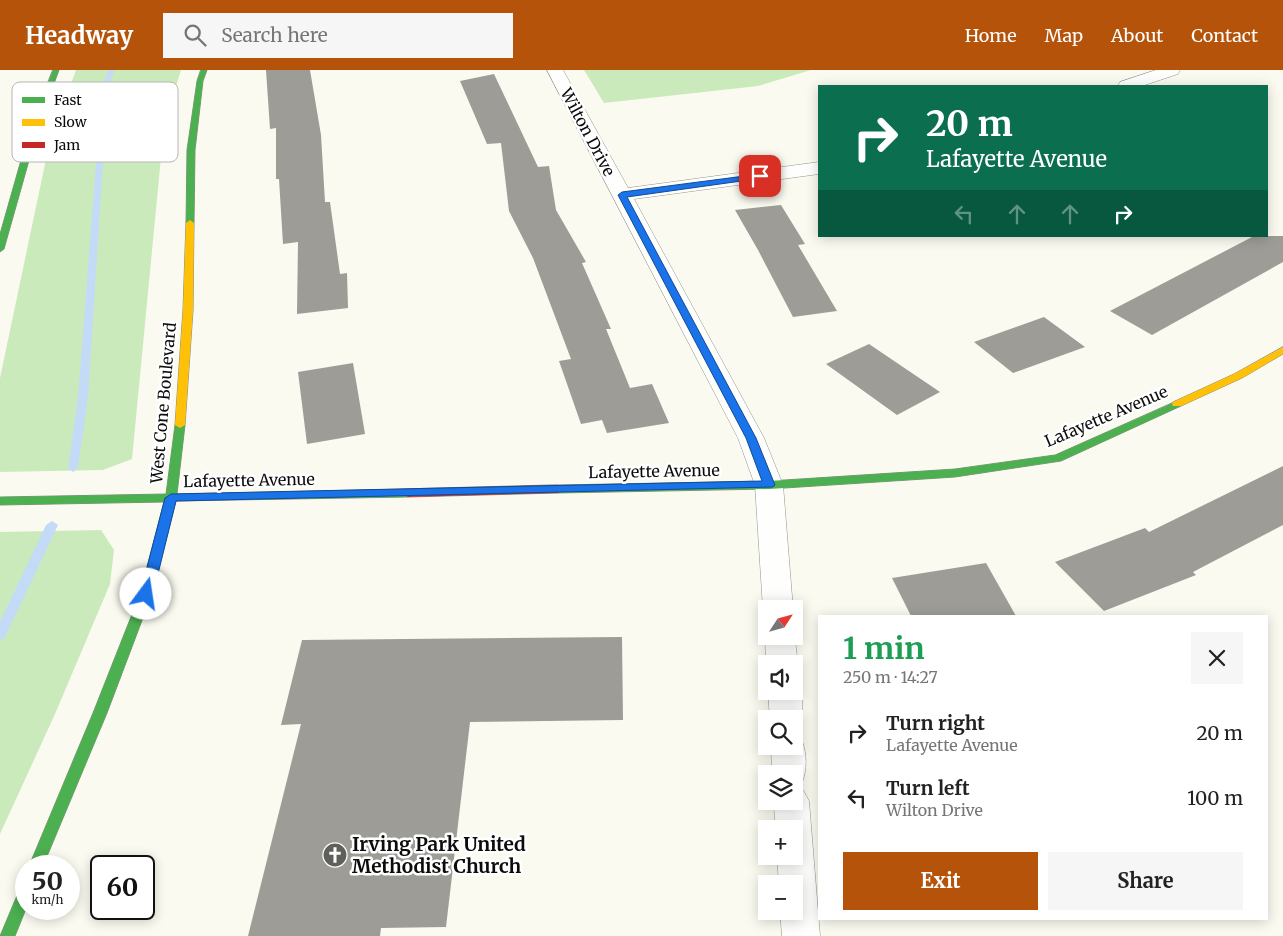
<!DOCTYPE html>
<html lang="en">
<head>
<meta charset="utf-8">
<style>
	body { margin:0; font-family:Merriweather,serif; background:#f6f6f6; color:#222; height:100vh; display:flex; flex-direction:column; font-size:19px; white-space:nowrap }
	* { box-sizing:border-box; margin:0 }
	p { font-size:16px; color:#767676 }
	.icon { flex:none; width:28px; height:28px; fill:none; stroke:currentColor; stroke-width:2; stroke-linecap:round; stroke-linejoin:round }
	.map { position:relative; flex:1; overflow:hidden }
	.side { position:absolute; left:818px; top:545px; width:450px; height:305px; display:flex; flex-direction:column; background:#fff; border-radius:0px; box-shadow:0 2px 12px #0003 }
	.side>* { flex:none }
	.banner { position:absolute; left:818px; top:15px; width:450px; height:152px; border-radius:0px; box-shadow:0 2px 12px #0003; background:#0b6e4f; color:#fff; overflow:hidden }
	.needle { width:32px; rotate:54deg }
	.tools { position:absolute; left:758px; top:530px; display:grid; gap:10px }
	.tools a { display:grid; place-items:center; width:45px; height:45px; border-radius:0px; background:#fff; box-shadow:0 2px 12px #0003; font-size:25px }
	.speed { position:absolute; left:15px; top:785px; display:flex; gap:10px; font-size:25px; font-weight:700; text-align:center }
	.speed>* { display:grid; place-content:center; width:65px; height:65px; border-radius:50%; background:#fff; box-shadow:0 2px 12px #0003; line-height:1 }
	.speed small { font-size:12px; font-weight:400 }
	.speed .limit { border:2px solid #111; border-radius:8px; background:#fff; color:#111 }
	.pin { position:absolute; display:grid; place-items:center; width:42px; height:42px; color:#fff; margin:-21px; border-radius:10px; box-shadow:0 2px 8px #0006 }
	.me { position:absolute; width:55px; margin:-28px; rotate:14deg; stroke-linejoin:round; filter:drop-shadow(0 0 4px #0008) }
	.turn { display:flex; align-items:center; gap:18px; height:105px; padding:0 25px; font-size:22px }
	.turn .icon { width:65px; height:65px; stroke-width:2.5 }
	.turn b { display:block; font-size:35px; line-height:42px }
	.lanes { display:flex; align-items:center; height:48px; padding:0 25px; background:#0003; justify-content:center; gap:25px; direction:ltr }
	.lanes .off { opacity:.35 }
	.round { display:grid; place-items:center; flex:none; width:52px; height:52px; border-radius:0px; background:#f6f6f6 }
	.summary { display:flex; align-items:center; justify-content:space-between; height:85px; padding:0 25px }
	h1 { font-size:30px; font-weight:700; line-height:38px; color:#1e9e55 }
	.action { display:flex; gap:10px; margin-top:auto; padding:10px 25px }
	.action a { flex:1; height:58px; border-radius:0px; background:#b45309; color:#fff; font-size:20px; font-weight:700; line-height:58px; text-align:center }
	.action a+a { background:#f6f6f6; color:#222 }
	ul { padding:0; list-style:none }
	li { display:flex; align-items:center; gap:15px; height:65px; padding:0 25px }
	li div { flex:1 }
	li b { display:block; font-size:19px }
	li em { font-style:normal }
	header { display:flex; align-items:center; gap:30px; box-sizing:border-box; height:70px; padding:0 25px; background:#b45309; color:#fff }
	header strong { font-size:24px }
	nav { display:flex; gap:28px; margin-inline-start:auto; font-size:18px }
	.search { width:350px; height:45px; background:#f6f6f6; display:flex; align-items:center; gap:12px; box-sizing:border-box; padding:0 18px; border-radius:0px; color:#767676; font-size:19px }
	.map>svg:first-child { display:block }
</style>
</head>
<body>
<header>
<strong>Headway</strong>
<div class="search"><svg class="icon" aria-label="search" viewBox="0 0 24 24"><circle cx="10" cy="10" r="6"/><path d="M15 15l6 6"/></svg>Search here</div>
<nav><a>Home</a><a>Map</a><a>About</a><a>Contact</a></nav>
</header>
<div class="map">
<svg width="1283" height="866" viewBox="0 0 1283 866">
	<rect width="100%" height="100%" fill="#fafaf0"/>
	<!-- forest -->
	<path fill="#cbeabc" d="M 76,0 L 181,0 L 164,56 L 132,389 L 103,400 L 0,402 L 0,308 L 49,75 Z
		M 584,0 L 811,0 L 758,16 L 604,33 Z
		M 101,460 L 114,480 L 110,514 L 55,644 L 0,764 L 0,462 Z"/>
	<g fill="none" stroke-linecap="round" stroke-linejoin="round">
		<!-- stream -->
		<path fill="#c3dbf7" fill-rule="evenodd" d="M 109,0 L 115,0 L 108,15 L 88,327 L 78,398 L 73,402 L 68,398 L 78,327 L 102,15 Z
			M 52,451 L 58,455 L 6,565 L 4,568 L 0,570 L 0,552 L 46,455 Z"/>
	</g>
	<!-- building -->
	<path fill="#9d9c96" d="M 266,0 L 310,0 L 321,65 L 325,132 L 330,132 L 340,204 L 347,203 L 348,238 L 297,244 L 298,172 L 283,174 L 279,109 L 276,109 L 276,58 L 270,59 Z
		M 494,4 L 538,97 L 549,96 L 556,140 L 586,192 L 582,193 L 611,259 L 606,259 L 630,318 L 652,314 L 669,353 L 607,363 L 602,350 L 581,354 L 559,291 L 571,289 L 533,188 L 509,141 L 501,73 L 487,74 L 460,11 Z
		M 781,135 L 805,174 L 798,175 L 837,241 L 793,247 L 758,180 L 735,140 Z
		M 1254,166 L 1283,166 L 1283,192 L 1152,265 L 1110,241 Z
		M 1044,247 L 1085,277 L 1013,303 L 974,272 Z
		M 869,274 L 940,322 L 897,345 L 826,294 Z
		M 353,293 L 365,364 L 307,374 L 298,302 Z
		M 1283,396 L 1283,455 L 1193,502 L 1196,505 L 1104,541 L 1055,492 L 1145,458 L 1149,462 Z
		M 986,493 L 1016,546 L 911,546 L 892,508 Z
		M 622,567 L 623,650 L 470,652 L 446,857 L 381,858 L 380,866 L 248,866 L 301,654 L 281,655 L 302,570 Z"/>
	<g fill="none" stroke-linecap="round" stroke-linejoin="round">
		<defs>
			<path id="street" d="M 547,0 L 563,0 L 628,118 L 819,92 L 819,104 L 634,129 L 764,368 L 783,415 L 793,539 L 766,539 L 766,545 L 763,539 L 755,415 L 738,368 Z
				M 1156,0 L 1180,0 L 1178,4 L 1142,16 L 1118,16 L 1120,12 Z
				M 766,563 L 766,566 L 794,566 L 794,563 L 798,594 L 794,602 L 794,594 L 766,594 L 765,566 Z
				M 794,611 C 805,622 804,646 798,659 L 794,660 L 794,649 L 770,649 L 768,621 L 794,621 Z
				M 794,664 L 800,666 C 807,681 808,699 801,715 L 795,717 L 803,720 L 809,731 L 820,866 L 782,866 L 780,841 L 794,841 L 794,814 L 779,814 L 777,786 L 794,786 L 794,759 L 775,759 L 774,731 L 794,731 L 794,704 L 772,704 L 771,676 L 794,676 Z"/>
			<path id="fast" d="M 53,0 L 59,0 L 39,55 L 4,179 L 0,182 L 0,164 L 31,55 Z
				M 201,0 L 207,0 L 203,11 L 195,80 L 194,153 L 190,156 L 186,153 L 187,80 L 197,11 Z
				M 1177,331 L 1182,334 L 1181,336 L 1061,391 L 955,407 L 769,419 L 558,423 L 552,419 L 558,415 L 769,411 L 955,399 L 1055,385 Z
				M 180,352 L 185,355 L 177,424 L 408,419 L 414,423 L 408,427 L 176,431 L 152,524 L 107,643 L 43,796 L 29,796 L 93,643 L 140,524 L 164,432 L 0,435 L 0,427 L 166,424 L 175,355 Z
				M 26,814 L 26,839 L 15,866 L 0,866 L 21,816 Z"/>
			<path id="slow" d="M 190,150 L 194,153 L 193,240 L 185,355 L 180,358 L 175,355 L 183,240 L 186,153 Z
				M 1283,277 L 1283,284 L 1242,308 L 1181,336 L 1173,336 L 1172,334 L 1173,332 L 1234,304 Z"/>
			<path id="jam" d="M 558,415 L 564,419 L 558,423 L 408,427 L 402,423 L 408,419 Z"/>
		</defs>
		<!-- street casing -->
		<use href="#street" stroke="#93938f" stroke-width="1"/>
		<!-- fast casing -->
		<use href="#fast" stroke="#8a8a85" stroke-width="1"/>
		<!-- slow casing -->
		<use href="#slow" stroke="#8a8a85" stroke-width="1"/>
		<!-- jam casing -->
		<use href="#jam" stroke="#8a8a85" stroke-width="1"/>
		<!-- street -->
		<use href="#street" fill="#fefefd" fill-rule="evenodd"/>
		<!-- fast -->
		<use href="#fast" fill="#4caf50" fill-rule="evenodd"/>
		<!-- slow -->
		<use href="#slow" fill="#ffc107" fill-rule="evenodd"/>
		<!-- jam -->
		<use href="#jam" fill="#c62828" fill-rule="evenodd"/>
	</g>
	<!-- route -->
	<path fill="#1a73e8" stroke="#114b97" d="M 760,104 L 763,105 L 763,108 L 627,127 L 756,368 L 775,415 L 773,417 L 176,431 L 153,524 L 151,527 L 142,527 L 140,524 L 165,428 L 171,424 L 762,411 L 746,368 L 618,125 L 622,122 Z"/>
	<!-- icons -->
	<defs>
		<symbol id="church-disc" viewBox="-11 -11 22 22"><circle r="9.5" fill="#5f5f5c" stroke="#fff"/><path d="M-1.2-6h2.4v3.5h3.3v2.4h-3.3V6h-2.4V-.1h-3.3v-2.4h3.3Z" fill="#fff"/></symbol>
	</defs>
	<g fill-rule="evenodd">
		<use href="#church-disc" x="321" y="771" width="28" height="28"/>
	</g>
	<g text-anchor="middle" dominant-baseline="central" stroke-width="5" stroke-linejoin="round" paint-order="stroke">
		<!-- street labels -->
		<g font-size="16" fill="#0c0c0c" stroke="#fff">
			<text transform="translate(588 62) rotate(62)">Wilton Drive</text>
			<text transform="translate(163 333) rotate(-85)">West Cone Boulevard</text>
			<text transform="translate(1106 346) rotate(-23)">Lafayette Avenue</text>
			<text transform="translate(654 401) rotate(-1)">Lafayette Avenue</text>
			<text transform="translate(249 410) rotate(-1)">Lafayette Avenue</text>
		</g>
		<!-- near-poi labels -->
		<g font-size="19" font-weight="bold" fill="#0c0c0c" stroke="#fff" text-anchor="start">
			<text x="352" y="774">Irving Park United<tspan x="352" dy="22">Methodist Church</tspan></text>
		</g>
	</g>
	<!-- legend -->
	<rect x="12" y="12" width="166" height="80" rx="8" fill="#fff" stroke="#b6b6b6" stroke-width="1"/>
	<rect x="22" y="27" width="23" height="6" fill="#4caf50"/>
	<rect x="22" y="49" width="23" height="7" fill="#ffc107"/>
	<rect x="22" y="72" width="23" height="6" fill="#c62828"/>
	<g font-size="14" fill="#0c0c0c">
		<text x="54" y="35">Fast</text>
		<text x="54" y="57">Slow</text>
		<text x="54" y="80">Jam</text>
	</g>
</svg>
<div class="tools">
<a><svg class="needle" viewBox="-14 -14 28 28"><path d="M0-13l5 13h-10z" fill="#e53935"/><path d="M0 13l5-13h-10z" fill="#767676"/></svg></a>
<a><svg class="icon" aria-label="sound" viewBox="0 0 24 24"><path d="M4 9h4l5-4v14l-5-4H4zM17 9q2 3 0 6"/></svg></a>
<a><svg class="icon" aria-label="search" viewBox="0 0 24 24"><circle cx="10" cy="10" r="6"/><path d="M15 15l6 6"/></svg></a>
<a><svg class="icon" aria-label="layers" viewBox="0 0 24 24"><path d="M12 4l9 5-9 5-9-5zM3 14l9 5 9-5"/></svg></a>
<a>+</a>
<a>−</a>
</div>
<div class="speed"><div>50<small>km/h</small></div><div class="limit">60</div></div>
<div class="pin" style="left:760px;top:106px;background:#d93025"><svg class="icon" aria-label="arrive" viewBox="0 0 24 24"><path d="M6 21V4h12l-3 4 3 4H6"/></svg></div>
<svg class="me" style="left:146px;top:524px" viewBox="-20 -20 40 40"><circle r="19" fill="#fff"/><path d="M0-13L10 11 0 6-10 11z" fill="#1a73e8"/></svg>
<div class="banner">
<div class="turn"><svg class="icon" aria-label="right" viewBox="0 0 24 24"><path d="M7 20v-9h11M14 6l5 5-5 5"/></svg><div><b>20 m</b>Lafayette Avenue</div></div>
<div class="lanes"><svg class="icon off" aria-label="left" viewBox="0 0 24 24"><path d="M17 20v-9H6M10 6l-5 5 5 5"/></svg><svg class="icon off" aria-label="ahead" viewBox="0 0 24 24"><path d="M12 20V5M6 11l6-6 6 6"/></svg><svg class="icon off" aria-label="ahead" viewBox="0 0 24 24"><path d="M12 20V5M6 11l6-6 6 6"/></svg><svg class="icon" aria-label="right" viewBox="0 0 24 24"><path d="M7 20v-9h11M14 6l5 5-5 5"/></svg></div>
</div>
<section class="side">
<div class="summary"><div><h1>1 min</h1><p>250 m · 14:27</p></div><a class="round"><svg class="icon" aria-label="close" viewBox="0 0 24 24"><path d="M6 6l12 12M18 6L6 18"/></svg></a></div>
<ul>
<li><svg class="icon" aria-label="right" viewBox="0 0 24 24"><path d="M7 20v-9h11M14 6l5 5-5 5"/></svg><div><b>Turn right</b><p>Lafayette Avenue</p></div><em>20 m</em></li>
<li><svg class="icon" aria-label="left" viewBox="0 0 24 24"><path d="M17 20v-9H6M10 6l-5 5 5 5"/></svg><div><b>Turn left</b><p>Wilton Drive</p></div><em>100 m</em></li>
</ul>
<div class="action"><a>Exit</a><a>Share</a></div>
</section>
</div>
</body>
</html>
